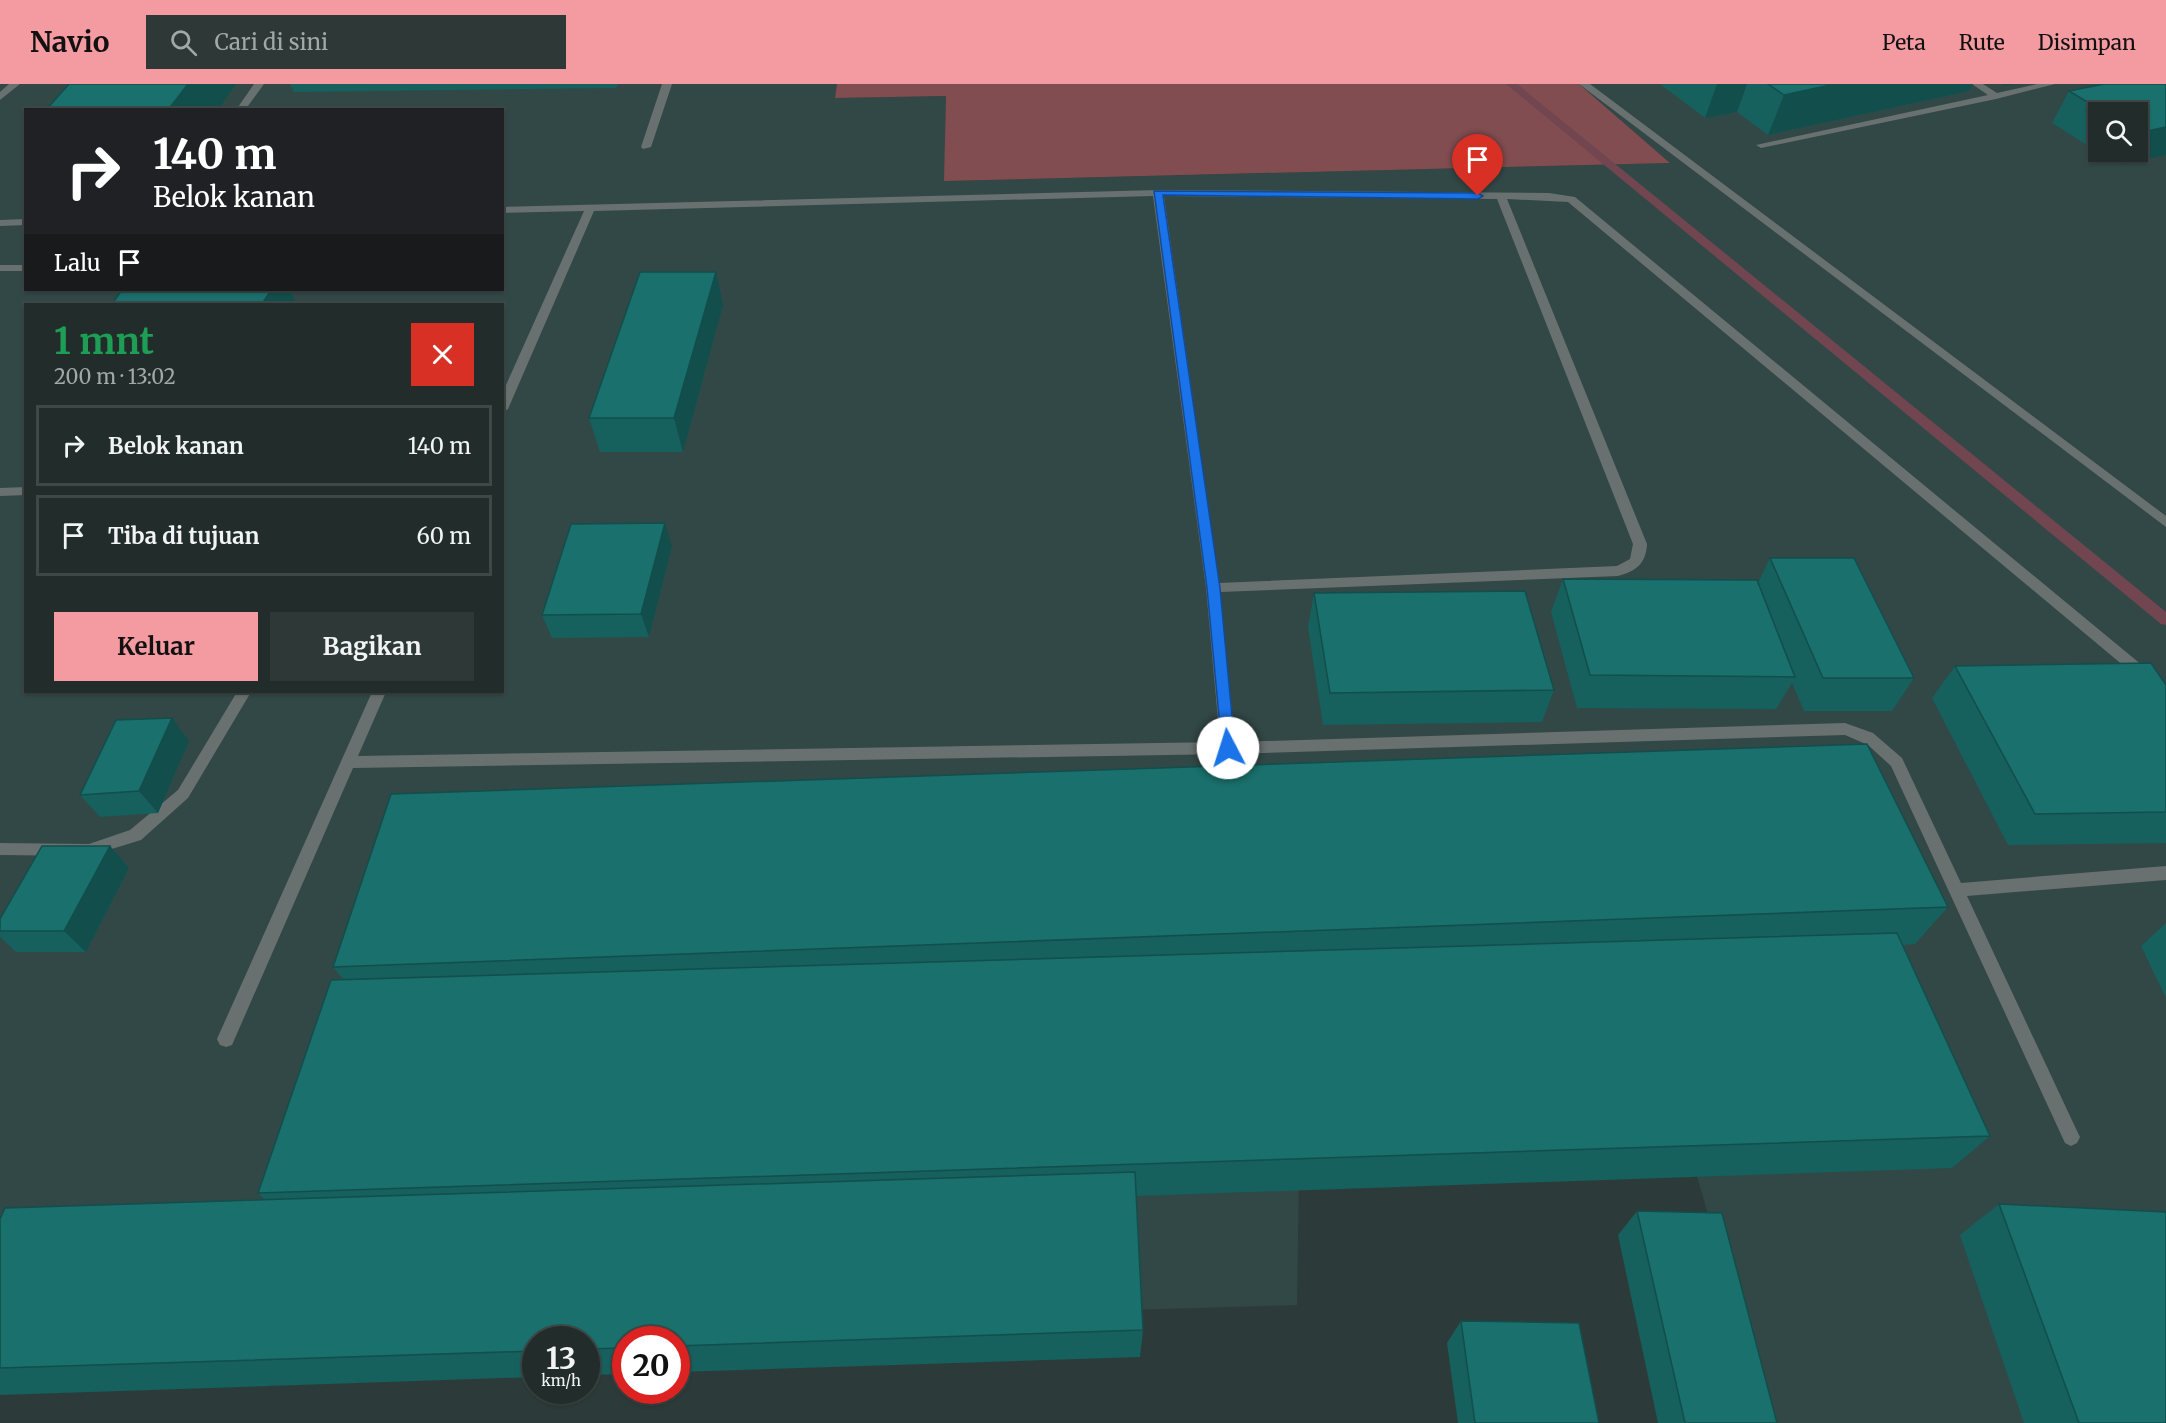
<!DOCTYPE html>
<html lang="id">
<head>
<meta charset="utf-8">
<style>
	body { margin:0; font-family:Merriweather,serif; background:#2d3837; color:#f1f3f6; height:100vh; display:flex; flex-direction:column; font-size:22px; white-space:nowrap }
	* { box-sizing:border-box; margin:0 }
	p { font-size:20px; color:#a2a7a9 }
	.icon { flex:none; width:33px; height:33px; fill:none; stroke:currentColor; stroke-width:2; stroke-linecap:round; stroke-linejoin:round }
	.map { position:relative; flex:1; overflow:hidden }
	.drawer { position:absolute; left:24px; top:219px; width:480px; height:390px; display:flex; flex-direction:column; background:#212c2b; border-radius:0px; box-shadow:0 2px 4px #0004,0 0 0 2px #3e4847 }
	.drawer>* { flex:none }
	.top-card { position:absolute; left:24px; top:24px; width:480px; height:183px; border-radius:0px; box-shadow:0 2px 4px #0004,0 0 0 2px #3e4847; background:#202124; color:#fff; overflow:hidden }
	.buttons { position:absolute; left:2088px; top:18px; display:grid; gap:12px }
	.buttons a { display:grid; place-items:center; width:60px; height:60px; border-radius:0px; background:#212c2b; box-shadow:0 2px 4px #0004,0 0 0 2px #3e4847; font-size:30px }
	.speed { position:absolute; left:522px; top:1242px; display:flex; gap:12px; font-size:30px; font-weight:700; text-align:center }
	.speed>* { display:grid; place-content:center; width:78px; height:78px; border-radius:50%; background:#212c2b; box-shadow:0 2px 4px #0004,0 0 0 2px #3e4847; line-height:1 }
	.speed small { font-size:15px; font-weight:400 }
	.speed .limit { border:9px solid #d22; background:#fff; color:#111 }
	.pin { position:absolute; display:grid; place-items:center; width:51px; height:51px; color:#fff; margin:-62px -26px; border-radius:50% 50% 50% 0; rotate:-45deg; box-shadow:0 0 6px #0007 }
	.pin .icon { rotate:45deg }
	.me { position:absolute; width:66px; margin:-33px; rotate:355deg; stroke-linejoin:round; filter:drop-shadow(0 0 4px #0008) }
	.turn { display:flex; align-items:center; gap:21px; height:126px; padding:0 30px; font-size:27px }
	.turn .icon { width:78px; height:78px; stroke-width:2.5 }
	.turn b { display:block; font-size:42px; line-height:51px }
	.then { display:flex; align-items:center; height:57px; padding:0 30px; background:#0003; gap:12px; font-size:22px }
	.round { display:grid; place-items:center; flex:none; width:63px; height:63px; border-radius:0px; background:#2d3837 }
	.headline { display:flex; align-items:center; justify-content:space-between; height:102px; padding:0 30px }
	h1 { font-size:36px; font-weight:700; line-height:45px; color:#1e9e55 }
	.button { display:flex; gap:12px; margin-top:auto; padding:12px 30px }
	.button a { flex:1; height:69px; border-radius:0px; background:#f49aa1; color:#111; font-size:24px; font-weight:700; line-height:69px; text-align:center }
	.button a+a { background:#2d3837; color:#f1f3f6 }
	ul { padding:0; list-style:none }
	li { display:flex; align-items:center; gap:18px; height:81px; margin:0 12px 9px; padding:0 18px; border:3px solid #3e4847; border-radius:0px }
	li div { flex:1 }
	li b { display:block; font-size:22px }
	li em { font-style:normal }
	header { display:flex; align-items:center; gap:36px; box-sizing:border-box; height:84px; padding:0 30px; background:#f49aa1; color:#111 }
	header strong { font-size:28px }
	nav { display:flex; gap:33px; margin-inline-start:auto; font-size:21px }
	.search { width:420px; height:54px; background:#2d3837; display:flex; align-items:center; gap:15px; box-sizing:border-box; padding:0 21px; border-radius:0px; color:#a2a7a9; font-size:22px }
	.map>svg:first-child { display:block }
</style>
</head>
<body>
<header>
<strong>Navio</strong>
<div class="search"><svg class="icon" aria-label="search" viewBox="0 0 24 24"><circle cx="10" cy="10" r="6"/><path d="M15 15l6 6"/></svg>Cari di sini</div>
<nav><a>Peta</a><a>Rute</a><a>Disimpan</a></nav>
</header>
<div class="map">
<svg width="2166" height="1339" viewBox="0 0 2166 1339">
	<rect width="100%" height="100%" fill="#2c3b39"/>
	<!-- built -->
	<path fill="#324846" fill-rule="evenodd" d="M 0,0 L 837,0 L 835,14 L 946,12 L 945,97 L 1670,79 L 1579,0 L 2166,0 L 2166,1339 L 1769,1339 L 1694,1082 L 1300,1024 L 1297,1221 L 141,1255 L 0,1245 ZM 26,26 L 502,26 L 502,206 L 26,206 ZM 2098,28 L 2138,28 L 2138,68 L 2098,68 ZM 26,220 L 502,220 L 502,608 L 26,608 Z"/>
	<!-- green -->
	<path fill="#814d51" d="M 837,0 L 1579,0 L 1670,79 L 944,97 L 946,12 L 835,14 Z"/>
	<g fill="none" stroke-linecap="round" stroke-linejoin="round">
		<!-- stream -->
		<path fill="#714650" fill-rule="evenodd" d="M 1506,0 L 1517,0 L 2166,528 L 2166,541 L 2161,540 Z"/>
		<!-- minor -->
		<path fill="#697070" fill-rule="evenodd" d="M 9,0 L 20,0 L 0,16 L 0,8 Z
			M 254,0 L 264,0 L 245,26 L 236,26 Z
			M 662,0 L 672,0 L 651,63 L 643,65 L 641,63 Z
			M 1579,0 L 1590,0 L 2166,432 L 2166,443 Z
			M 1972,0 L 1983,0 L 1997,9 L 2037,0 L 2055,0 L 1996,15 L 1761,64 L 1756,61 L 1988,11 Z
			M 1158,106 L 1549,109 L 1575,113 L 2166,601 L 2166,614 L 2161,613 L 1568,118 L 1507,115 L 1647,460 C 1646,480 1636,487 1618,492 L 1220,508 L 1235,658 L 1845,639 L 1873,649 L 1902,674 L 1961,799 L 2166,782 L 2166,796 L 1967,812 L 2077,1047 L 2080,1053 L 2077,1059 L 2071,1062 L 2065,1059 L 1891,682 L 1868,661 L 1845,651 L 1228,670 L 353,684 L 232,961 L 226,963 L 220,961 L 217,955 L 372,608 L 386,608 L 358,672 L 1220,658 L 1206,504 L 1153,112 L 594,127 L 508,325 L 502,329 L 502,310 L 584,127 L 502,129 L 502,123 ZM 1164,112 L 1497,115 L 1633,460 L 1630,475 L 1617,482 L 1219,499 Z
			M 26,135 L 26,141 L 0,142 L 0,136 Z
			M 0,181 L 26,181 L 26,187 L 0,187 Z
			M 26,403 L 26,411 L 0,412 L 0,404 Z
			M 237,608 L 251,608 L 188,714 L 141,756 L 89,772 L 0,771 L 0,759 L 89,760 L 130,746 L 178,706 Z"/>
	</g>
	<!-- wall -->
	<path fill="#16605d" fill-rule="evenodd" d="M 290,0 L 618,0 L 616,4 L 294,8 Z
		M 1660,0 L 1973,0 L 1969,7 L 1768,51 L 1737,28 L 1705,34 Z
		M 2166,0 L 2166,71 L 2119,81 L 2052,39 L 2069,7 ZM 2098,28 L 2138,28 L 2138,68 L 2098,68 Z
		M 723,221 L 683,368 L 600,368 L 589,334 Z
		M 672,462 L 649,553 L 552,554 L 542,531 Z
		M 1770,474 L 1914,594 L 1892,627 L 1804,627 L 1792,599 L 1776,625 L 1577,624 L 1551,528 L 1563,495 L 1758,499 Z
		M 1314,509 L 1554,606 L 1542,638 L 1323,641 L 1308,543 Z
		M 1955,582 L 2166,601 L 2166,759 L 2008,761 L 1932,614 Z
		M 189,657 L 158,729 L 100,733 L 80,711 Z
		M 110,762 L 129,784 L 86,868 L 16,868 L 0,853 L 0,835 Z
		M 1948,823 L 1915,860 L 1903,861 L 1990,1052 L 1952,1084 L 1136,1112 L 1143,1246 L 1140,1273 L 676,1288 L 676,1256 L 626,1256 L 626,1290 L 586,1291 L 586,1256 L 536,1256 L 536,1293 L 0,1311 L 0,1135 L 265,1116 L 258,1109 L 343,895 L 333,883 Z
		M 2166,839 L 2166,914 L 2141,862 Z
		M 1999,1120 L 2166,1339 L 2024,1339 L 1960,1151 Z
		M 1637,1127 L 1777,1339 L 1658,1339 L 1618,1151 Z
		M 1461,1237 L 1599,1339 L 1458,1339 L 1447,1259 Z"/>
	<!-- shaded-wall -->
	<path fill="#124e4c" d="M 188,0 L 236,0 L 218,26 L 168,26 Z
		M 1717,0 L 1747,0 L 1737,28 L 1705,34 Z
		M 1835,0 L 1973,0 L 1969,7 L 1768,51 L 1784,11 Z
		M 2004,0 L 2014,0 L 2003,2 Z
		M 2166,43 L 2166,71 L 2119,81 L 2128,68 L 2138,68 L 2138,49 Z
		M 716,188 L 723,221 L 683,368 L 674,334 Z
		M 271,206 L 290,206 L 297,220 L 262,220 Z
		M 665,439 L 672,462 L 649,553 L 641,530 Z
		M 172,634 L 189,657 L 158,729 L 139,707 Z
		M 110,762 L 129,784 L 86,868 L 64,847 Z"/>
	<!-- building -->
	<path fill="#19706c" stroke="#124e4c" stroke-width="1.5" d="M 69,0 L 188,0 L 168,26 L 46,26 Z
		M 1768,0 L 1835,0 L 1784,11 Z
		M 2104,0 L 2166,0 L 2166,43 L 2138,49 L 2138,28 L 2104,28 L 2069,7 Z
		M 640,188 L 716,188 L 674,334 L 589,334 Z
		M 122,206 L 271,206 L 262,220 L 112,220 Z
		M 665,439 L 641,530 L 542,531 L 571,440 Z
		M 1770,474 L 1854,474 L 1914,594 L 1823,594 Z
		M 1563,495 L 1757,496 L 1795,593 L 1590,591 Z
		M 1525,507 L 1554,606 L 1330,609 L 1314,509 Z
		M 2151,579 L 2166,601 L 2166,728 L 2035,730 L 1955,582 Z
		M 172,634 L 139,707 L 80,711 L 116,636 Z
		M 1867,660 L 1948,823 L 333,883 L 391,710 Z
		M 42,762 L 110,762 L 64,847 L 0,847 L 0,835 Z
		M 1897,849 L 1990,1052 L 258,1109 L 331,896 Z
		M 1135,1088 L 1143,1246 L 676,1262 L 676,1256 L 626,1256 L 626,1264 L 586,1265 L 586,1256 L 536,1256 L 536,1267 L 0,1284 L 0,1135 L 5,1124 Z
		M 1999,1120 L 2166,1128 L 2166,1339 L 2079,1339 Z
		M 1637,1127 L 1722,1129 L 1777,1339 L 1685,1339 Z
		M 1461,1237 L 1579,1239 L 1599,1339 L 1475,1339 Z"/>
	<!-- route -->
	<path fill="#1a73e8" stroke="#114b97" stroke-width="1.5" d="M 1154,107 L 1478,109 L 1483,112 L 1478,115 L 1163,111 L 1220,504 L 1235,664 L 1228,670 L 1222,664 L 1207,504 Z"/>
</svg>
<div class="buttons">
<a><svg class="icon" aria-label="search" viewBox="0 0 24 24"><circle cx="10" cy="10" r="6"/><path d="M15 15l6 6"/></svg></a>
</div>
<div class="speed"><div>13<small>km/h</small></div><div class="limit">20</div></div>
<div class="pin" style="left:1478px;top:112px;background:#d93025"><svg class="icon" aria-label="arrive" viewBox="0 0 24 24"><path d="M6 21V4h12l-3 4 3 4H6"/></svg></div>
<svg class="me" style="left:1228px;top:664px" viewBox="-20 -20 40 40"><circle r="19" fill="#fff"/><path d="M0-13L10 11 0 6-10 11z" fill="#1a73e8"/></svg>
<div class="top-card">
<div class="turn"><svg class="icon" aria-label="right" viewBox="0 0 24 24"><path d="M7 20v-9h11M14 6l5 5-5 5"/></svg><div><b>140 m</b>Belok kanan</div></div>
<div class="then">Lalu<svg class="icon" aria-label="arrive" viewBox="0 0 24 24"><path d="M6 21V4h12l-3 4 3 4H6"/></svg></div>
</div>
<section class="drawer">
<div class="headline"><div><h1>1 mnt</h1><p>200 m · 13:02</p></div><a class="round" style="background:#d93025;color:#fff"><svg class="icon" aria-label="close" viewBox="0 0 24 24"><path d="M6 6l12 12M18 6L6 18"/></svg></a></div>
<ul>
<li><svg class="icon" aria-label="right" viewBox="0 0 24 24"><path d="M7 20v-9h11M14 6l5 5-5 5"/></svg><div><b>Belok kanan</b></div><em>140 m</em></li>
<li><svg class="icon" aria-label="arrive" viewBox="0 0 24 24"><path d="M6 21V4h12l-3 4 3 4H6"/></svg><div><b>Tiba di tujuan</b></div><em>60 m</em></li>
</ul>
<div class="button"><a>Keluar</a><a>Bagikan</a></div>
</section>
</div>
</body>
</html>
